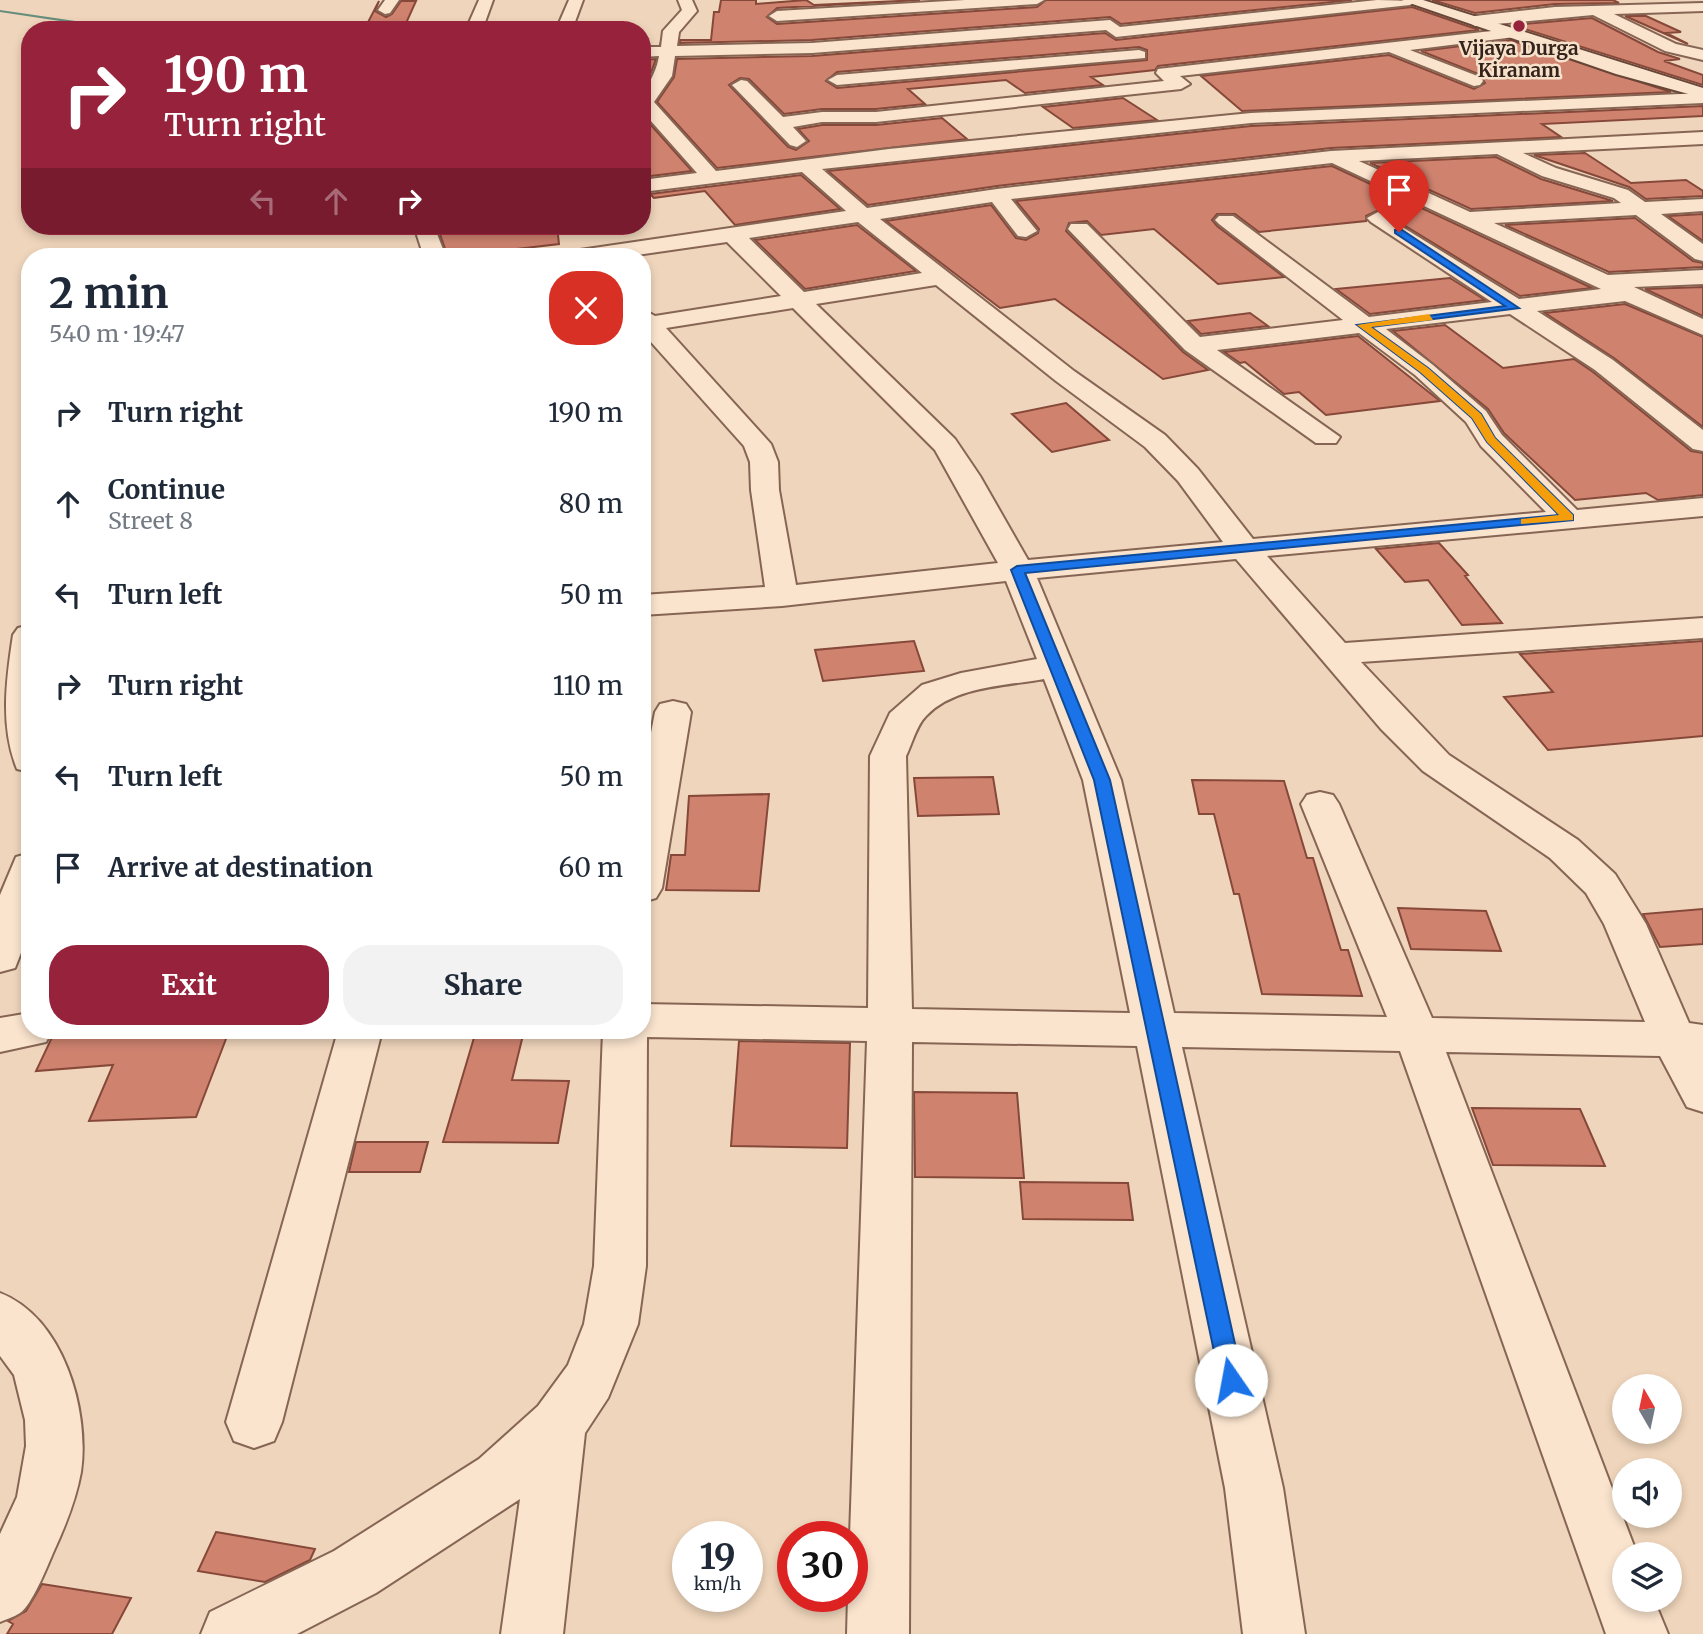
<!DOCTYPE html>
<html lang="en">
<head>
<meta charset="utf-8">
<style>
	body { margin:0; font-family:Merriweather,serif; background:#f2f2f3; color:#1f2937; height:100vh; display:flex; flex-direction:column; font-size:26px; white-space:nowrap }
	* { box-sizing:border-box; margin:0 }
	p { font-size:23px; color:#747a83 }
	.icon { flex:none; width:38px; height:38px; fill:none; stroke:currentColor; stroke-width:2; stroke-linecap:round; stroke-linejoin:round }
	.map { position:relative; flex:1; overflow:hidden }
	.side { position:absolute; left:21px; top:248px; width:630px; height:791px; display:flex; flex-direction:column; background:#fff; border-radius:28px; box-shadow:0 4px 10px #0003 }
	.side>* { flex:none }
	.top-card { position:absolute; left:21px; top:21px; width:630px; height:214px; border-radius:28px; box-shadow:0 4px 10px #0003; background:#97223b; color:#fff; overflow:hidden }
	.needle { width:46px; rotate:351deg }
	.buttons { position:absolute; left:1612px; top:1374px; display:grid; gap:14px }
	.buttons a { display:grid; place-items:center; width:70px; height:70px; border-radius:50%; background:#fff; box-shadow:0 4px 10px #0003; font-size:35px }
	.speed { position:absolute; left:672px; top:1521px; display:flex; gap:14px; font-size:35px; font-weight:700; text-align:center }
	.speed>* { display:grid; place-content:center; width:91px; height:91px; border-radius:50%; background:#fff; box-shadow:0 4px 10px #0003; line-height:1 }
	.speed small { font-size:18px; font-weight:400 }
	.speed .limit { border:10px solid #d22; background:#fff; color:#111 }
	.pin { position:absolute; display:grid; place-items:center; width:60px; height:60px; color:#fff; margin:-72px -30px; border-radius:50% 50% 50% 0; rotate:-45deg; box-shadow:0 0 7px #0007 }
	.pin .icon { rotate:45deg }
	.me { position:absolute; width:77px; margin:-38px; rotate:348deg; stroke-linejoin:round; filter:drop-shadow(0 0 5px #0008) }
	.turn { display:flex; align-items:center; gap:24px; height:147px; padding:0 28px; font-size:32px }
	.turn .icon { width:91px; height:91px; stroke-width:2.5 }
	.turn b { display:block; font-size:49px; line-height:60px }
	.lanes { display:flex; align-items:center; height:66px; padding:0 28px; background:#0003; justify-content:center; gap:35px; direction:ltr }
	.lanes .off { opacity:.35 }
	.round { display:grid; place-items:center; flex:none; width:74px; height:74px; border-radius:28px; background:#f2f2f3 }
	.overview { display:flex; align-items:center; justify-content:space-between; height:119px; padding:0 28px }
	h1 { font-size:42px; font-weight:700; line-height:52px }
	.primary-button { display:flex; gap:14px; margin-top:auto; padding:14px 28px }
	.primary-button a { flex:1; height:80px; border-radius:28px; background:#97223b; color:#fff; font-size:28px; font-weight:700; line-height:80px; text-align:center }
	.primary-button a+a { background:#f2f2f3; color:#1f2937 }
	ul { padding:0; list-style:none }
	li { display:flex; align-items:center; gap:21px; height:91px; padding:0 28px }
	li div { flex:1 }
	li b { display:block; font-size:26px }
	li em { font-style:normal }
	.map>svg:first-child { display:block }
</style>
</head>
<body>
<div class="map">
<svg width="1703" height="1634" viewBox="0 0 1703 1634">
	<rect width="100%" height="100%" fill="#efd5bb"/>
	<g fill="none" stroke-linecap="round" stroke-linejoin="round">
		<!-- stream -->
		<path fill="#678d7c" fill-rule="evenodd" d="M 678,0 L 682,0 L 688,13 L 668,28 L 662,49 L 645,52 L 645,50 L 658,47 L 665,26 L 684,13 Z
			M 0,10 L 130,29 L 132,30 L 120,30 L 0,12 Z"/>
	</g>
	<!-- building -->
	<path fill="#cf836f" stroke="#864839" stroke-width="2" fill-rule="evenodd" d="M 721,0 L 756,0 L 756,4 L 806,0 L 814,5 L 920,0 L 777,8 L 767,17 L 777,24 L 1037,7 L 1046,0 L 1352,0 L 1121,24 L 1110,17 L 812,40 L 680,43 L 680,40 L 711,40 L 714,12 L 719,12 Z
		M 1432,0 L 1613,0 L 1619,3 L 1555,4 L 1475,13 Z
		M 379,1 L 375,11 L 386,17 L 392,14 L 401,1 L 416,1 L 403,30 L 364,30 Z
		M 1412,7 L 1479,30 L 1158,66 L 1155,70 L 1091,77 L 1103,85 L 1025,93 L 1006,80 L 908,89 L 925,104 L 876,109 L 822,109 L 784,114 L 749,79 L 740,78 L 729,85 L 788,147 L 796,150 L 809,141 L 798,129 L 822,125 L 876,125 L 942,118 L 967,139 L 717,168 L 657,102 L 674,77 L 677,59 L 812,56 L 1105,33 L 1116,40 ZM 1139,47 L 1147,50 L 1147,60 L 837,88 L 826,81 L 837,72 Z
		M 1625,16 L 1646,16 L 1681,32 L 1666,33 L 1688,44 Z
		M 1592,18 L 1658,52 L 1680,59 L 1664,61 L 1703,75 L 1703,85 L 1512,25 Z
		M 1510,40 L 1671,92 L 1242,111 L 1201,76 L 1389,55 L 1474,89 L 1485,83 L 1481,75 L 1421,51 Z
		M 656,59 L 652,70 L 642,93 L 642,60 Z
		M 1123,98 L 1157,120 L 1073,128 L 1043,107 Z
		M 1703,106 L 1703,116 L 1542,124 L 1561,137 L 1331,148 L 997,186 L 868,205 L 828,171 L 1251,126 Z
		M 642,115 L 692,171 L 642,177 Z
		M 1585,153 L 1631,183 L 1686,180 L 1703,191 L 1703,196 L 1646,199 L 1629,187 L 1534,155 Z
		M 1496,157 L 1541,179 L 1613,201 L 1471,209 L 1370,163 Z
		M 1332,166 L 1592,288 L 1520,296 L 1379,210 L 1366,216 L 1366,221 L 1259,232 L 1235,214 L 1217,214 L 1212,220 L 1217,226 L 1284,277 L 1218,284 L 1154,229 L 1101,235 L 1087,221 L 1069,223 L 1066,231 L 1183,352 L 1208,370 L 1163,379 L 1055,299 L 1000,308 L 886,221 L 991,205 L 1016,238 L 1026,240 L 1038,233 L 1039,229 L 1016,201 Z
		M 801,175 L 840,209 L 735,225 L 705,191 L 654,198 L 650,194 Z
		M 1703,214 L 1703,241 L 1668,216 Z
		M 1635,218 L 1693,261 L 1703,263 L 1703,267 L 1609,272 L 1505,225 Z
		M 857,225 L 916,271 L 805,289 L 755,240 Z
		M 437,226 L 557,226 L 559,244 L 448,257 Z
		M 1450,278 L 1485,300 L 1370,314 L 1336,289 Z
		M 1703,287 L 1703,316 L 1645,289 Z
		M 1625,304 L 1703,337 L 1703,427 L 1614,358 L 1545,313 Z
		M 1250,313 L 1268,326 L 1201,334 L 1188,321 Z
		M 1445,325 L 1503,368 L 1574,359 L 1593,372 L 1691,451 L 1703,453 L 1703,495 L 1658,500 L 1646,493 L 1575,500 L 1504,433 L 1488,409 L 1393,331 Z
		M 1358,336 L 1440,401 L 1326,415 L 1299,392 L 1284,394 L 1245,362 L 1240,363 L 1224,352 Z
		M 1066,403 L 1109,440 L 1052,452 L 1012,414 Z
		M 1439,543 L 1468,575 L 1465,576 L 1502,623 L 1462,625 L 1428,580 L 1405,582 L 1376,549 Z
		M 914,641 L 924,671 L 823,681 L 815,650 Z
		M 1703,641 L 1703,736 L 1548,750 L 1504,697 L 1553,692 L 1520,654 Z
		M 993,777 L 999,814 L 918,816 L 914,778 Z
		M 1192,780 L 1284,781 L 1307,858 L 1313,858 L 1341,950 L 1348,950 L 1362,996 L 1262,994 L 1239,894 L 1234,894 L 1214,814 L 1199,814 Z
		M 769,794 L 759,891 L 666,890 L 671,855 L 685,855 L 689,796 Z
		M 1398,908 L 1486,911 L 1501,951 L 1411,949 Z
		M 1703,909 L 1703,944 L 1660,947 L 1643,914 Z
		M 55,1031 L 229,1031 L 196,1117 L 89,1121 L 113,1065 L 36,1071 Z
		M 476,1031 L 524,1031 L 512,1080 L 569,1081 L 558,1143 L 443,1142 Z
		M 739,1041 L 850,1043 L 847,1148 L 731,1146 Z
		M 914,1092 L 1017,1093 L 1024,1178 L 915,1177 Z
		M 1472,1108 L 1580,1109 L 1605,1166 L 1493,1165 Z
		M 356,1142 L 428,1142 L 420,1172 L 349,1172 Z
		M 1020,1182 L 1128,1183 L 1133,1220 L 1023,1219 Z
		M 216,1532 L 315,1549 L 310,1560 L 265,1582 L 198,1571 Z
		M 42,1584 L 131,1598 L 112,1634 L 7,1634 L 13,1624 L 8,1621 L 26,1611 Z"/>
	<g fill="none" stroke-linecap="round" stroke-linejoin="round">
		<defs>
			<path id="minor" d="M 385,0 L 399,0 L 390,13 L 385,14 L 378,10 Z
				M 479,0 L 493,0 L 484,25 L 476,30 L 468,25 Z
				M 569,0 L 583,0 L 572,30 L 556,30 Z
				M 678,0 L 692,0 L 697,11 L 679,32 L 677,46 L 812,43 L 1110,20 L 1120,27 L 1377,0 L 1417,1 L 1410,5 L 1116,37 L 1106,30 L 812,53 L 675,56 L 672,76 L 654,102 L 716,171 L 889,149 L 1251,113 L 1703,93 L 1703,103 L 1251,123 L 822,169 L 867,208 L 997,189 L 1331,151 L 1703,132 L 1703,144 L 1523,153 L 1556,168 L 1628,190 L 1645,202 L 1703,199 L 1703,211 L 1661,214 L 1703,244 L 1703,261 L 1695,259 L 1636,215 L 1494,223 L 1608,275 L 1703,270 L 1703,284 L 1634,287 L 1703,319 L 1703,335 L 1625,301 L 1537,311 L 1613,360 L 1703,430 L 1703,451 L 1693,449 L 1595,370 L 1510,314 L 1386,329 L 1433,365 L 1486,411 L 1502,435 L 1577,510 L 1703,498 L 1703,516 L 1267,556 L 1345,643 L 1703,618 L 1703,638 L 1361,662 L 1449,755 L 1578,840 L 1615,874 L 1646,924 L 1689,1023 L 1703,1025 L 1703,1112 L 1687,1107 L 1660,1056 L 1446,1052 L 1637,1554 L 1624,1554 L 1624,1600 L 1654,1600 L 1668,1634 L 1606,1634 L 1400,1051 L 1182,1047 L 1283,1488 L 1305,1634 L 1243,1634 L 1225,1488 L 1137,1046 L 912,1042 L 909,1634 L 847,1634 L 848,1596 L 852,1596 L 850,1536 L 867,1041 L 647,1037 L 646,1266 L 638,1324 L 608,1398 L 585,1433 L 563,1634 L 501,1634 L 520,1499 L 376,1593 L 297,1634 L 201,1634 L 210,1612 L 334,1551 L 479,1459 L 538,1406 L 568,1365 L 584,1324 L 594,1266 L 603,1031 L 642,1031 L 642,1004 L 868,1008 L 870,756 L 890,713 L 922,685 L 961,673 L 1037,659 L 1006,581 L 782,606 L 642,615 L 642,595 L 765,587 L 751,490 L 750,462 L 744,446 L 642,332 L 642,309 L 655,316 L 781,296 L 727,242 L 623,257 L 569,257 L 580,250 L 846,211 L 802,172 L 642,192 L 642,180 L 697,173 L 642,111 C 642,87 655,80 659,56 L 642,57 L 642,47 L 661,47 L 663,31 L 682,10 ZM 1497,154 L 1542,176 L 1614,198 L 1621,203 L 1470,212 L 1359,161 ZM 1332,163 L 1601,289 L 1519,299 L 1378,212 L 1367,218 L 1371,222 L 1492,302 L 1369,317 L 1233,216 L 1219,216 L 1215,220 L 1219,224 L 1343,320 L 1200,337 L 1087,224 L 1071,224 L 1068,229 L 1185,350 L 1316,443 L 1336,443 L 1340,437 L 1217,350 L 1359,333 L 1415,375 L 1466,422 L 1481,446 L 1546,512 L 1253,539 L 1198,469 L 1165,435 L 1074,371 L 880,219 L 992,202 L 1018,236 L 1026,237 L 1037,231 L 1011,199 ZM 858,222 L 922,273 L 804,292 L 749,238 ZM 936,285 L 1056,381 L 1145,447 L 1178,481 L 1223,542 L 1028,560 L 980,476 L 955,439 L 816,304 ZM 793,308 L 935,450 L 998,563 L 796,585 L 779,490 L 778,462 L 771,444 L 666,328 ZM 1236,559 L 1381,729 L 1423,771 L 1550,858 L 1586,893 L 1604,924 L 1645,1022 L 1432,1018 L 1339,804 L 1333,795 L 1320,792 L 1307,795 L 1301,804 L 1387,1017 L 1174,1013 L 1121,780 L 1037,578 ZM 1044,679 L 1083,780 L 1130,1013 L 912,1009 L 906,756 C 912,744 916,726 926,716 C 955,686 1005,686 1044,679 Z
				M 965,0 L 1044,0 L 1037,4 L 777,21 L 769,16 L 777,11 Z
				M 1703,3 L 1703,11 L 1614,14 L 1676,44 L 1703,50 L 1703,60 L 1665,51 L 1593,15 L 1475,26 L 1467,21 L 1475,16 L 1555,7 Z
				M 1509,29 L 1517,34 L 1515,37 L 1410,50 L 1480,77 L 1483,81 L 1480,85 L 1474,86 L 1389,52 L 1180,76 L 1190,84 L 1181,89 L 876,122 L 822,122 L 793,127 L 806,141 L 797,147 L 790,145 L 732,85 L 741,80 L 747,81 L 783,117 L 822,112 L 876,112 L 1164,81 L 1156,73 L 1158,69 Z
				M 1139,50 L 1145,52 L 1145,58 L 837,85 L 828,80 L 837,75 Z
				M 414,226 L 434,226 L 446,257 L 424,257 Z
				M 30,625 L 30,772 L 17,769 C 0,727 6,681 13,635 L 18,628 Z
				M 673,701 L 686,704 L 691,712 L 662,888 L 656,898 L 642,902 L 642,780 L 655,712 L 660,704 Z
				M 30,853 L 30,930 L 15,968 L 0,972 L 0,895 L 16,857 Z
				M 30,1013 L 30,1031 L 52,1031 L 46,1042 L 0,1052 L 0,1018 Z
				M 338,1031 L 382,1031 L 282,1422 L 274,1441 L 254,1448 L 234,1441 L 226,1422 Z
				M 0,1293 C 63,1317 90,1410 81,1472 C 76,1500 65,1527 53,1553 C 47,1567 32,1605 20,1613 C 14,1617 6,1619 0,1622 L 0,1534 L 17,1497 L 26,1446 L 25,1420 L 14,1375 L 0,1356 Z"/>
			<path id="secondary" d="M 1401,0 L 1423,0 L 1703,88 L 1703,98 L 1616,74 Z"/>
		</defs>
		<!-- minor casing -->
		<use href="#minor" stroke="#866554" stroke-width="4"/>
		<!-- secondary casing -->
		<use href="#secondary" stroke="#684638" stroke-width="4"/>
		<!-- minor -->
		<use href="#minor" fill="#fae4ce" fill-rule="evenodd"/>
		<!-- secondary -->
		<use href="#secondary" fill="#fae4ce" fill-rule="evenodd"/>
	</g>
	<!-- route -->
	<path fill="#1a73e8" stroke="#114b97" stroke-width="2" d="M 1395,230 L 1402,230 L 1519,308 L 1371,327 L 1428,368 L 1481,414 L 1495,438 L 1573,515 L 1573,520 L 1025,573 L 1110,780 L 1243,1380 L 1240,1387 L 1231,1390 L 1223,1387 L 1220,1380 L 1094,780 L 1011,570 L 1017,566 L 1559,515 L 1487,442 L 1472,418 L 1420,372 L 1357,325 L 1505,306 L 1395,233 Z"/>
	<!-- slow -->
	<path fill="#f59e0b" d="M 1429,314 L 1433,320 L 1371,327 L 1428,368 L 1481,414 L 1495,438 L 1573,515 L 1573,520 L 1521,524 L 1521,519 L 1559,515 L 1487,442 L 1472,418 L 1420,372 L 1357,325 Z"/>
	<!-- markers -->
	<circle fill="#97223b" stroke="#f6e1ca" stroke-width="2.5" cx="1519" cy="26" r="7"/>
	<g text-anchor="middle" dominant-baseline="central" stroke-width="5" stroke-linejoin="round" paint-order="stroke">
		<!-- far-poi labels -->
		<g font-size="19" font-weight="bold" fill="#35221a" stroke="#f6e1ca">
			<text x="1519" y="48">Vijaya Durga<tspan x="1519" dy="22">Kiranam</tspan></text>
		</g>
	</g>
</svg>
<div class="buttons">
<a><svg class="needle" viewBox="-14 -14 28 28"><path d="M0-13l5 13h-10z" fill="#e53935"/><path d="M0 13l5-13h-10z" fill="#747a83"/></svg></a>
<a><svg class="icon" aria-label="sound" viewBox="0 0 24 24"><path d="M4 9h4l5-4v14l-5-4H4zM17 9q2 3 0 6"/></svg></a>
<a><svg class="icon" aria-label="layers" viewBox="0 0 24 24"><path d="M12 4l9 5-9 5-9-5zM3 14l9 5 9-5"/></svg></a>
</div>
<div class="speed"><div>19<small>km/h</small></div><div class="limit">30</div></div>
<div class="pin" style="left:1399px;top:232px;background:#d93025"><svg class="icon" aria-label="arrive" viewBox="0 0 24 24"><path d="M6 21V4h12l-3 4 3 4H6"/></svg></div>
<svg class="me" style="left:1231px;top:1380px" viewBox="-20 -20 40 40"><circle r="19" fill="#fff"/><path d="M0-13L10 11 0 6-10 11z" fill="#1a73e8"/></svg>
<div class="top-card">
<div class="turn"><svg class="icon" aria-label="right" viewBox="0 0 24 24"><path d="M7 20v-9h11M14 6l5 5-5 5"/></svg><div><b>190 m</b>Turn right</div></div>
<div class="lanes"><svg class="icon off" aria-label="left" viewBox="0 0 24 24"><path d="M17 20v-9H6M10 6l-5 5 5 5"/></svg><svg class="icon off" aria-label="ahead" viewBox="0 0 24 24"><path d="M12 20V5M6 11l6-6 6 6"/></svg><svg class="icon" aria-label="right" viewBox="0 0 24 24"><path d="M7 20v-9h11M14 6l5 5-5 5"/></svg></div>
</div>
<section class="side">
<div class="overview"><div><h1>2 min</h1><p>540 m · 19:47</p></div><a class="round" style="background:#d93025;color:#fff"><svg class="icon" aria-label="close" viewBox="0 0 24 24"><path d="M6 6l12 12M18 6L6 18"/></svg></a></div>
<ul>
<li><svg class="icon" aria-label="right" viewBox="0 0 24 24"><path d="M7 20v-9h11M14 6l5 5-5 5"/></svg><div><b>Turn right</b></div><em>190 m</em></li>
<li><svg class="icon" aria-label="ahead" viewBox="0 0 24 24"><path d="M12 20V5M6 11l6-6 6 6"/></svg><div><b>Continue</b><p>Street 8</p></div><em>80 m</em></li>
<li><svg class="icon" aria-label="left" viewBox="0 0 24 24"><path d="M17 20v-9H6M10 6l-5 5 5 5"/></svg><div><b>Turn left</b></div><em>50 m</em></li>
<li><svg class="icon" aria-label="right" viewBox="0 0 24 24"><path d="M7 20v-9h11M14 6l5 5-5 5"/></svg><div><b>Turn right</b></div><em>110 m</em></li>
<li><svg class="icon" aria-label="left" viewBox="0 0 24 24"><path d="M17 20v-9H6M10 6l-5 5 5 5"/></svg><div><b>Turn left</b></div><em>50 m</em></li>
<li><svg class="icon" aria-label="arrive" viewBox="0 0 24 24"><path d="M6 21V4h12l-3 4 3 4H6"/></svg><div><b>Arrive at destination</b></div><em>60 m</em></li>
</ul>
<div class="primary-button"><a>Exit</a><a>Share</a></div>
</section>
</div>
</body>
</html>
